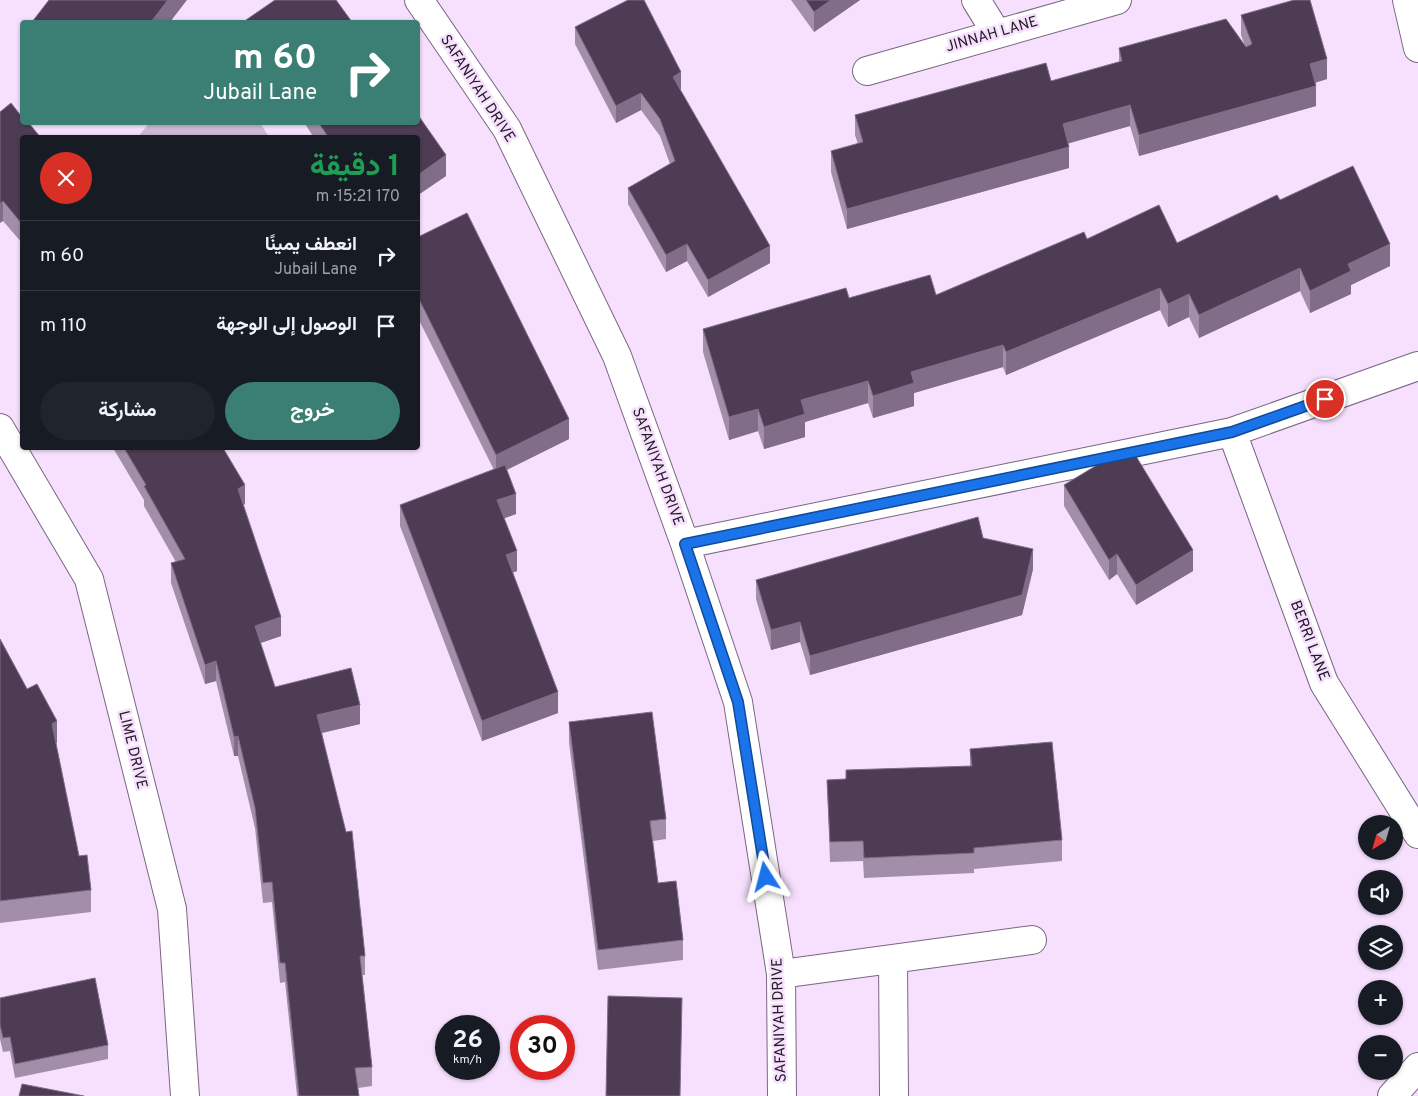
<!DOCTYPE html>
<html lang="ar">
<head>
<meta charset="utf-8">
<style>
	body { margin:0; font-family:Overpass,Vazirmatn,sans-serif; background:#20242c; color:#f1f3f6; direction:rtl; height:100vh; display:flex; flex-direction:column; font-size:19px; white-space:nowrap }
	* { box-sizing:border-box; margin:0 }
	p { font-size:16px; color:#9ea1a6 }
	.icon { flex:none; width:28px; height:28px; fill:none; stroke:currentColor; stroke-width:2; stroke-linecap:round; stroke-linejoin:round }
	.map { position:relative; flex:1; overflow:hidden; direction:ltr }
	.sheet { position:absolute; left:20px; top:135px; width:400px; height:315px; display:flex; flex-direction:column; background:#171b24; border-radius:5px; box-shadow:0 1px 4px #0004; direction:rtl }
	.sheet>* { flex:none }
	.guide { position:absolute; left:20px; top:20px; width:400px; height:105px; border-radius:5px; box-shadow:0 1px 4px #0004; direction:rtl; background:#3b7f74; color:#fff; overflow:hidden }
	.needle { width:32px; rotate:217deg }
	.fabs { position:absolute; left:1358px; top:815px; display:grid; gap:10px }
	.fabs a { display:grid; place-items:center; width:45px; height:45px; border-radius:50%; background:#171b24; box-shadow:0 1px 4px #0004; font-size:25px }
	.speed { position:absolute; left:435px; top:1015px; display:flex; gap:10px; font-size:25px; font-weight:700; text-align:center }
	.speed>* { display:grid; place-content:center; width:65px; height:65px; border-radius:50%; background:#171b24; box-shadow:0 1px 4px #0004; line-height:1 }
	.speed small { font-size:12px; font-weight:400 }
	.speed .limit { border:8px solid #d22; background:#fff; color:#111 }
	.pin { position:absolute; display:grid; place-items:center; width:42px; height:42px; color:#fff; margin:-21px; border:2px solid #fff; border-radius:50%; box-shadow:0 1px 5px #0007 }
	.me { position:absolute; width:55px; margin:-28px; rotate:351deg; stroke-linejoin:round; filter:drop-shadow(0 0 4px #0008) }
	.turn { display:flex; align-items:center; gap:18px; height:105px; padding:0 20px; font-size:22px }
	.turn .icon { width:65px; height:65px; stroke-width:2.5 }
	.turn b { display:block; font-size:35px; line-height:42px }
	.round { display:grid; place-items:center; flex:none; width:52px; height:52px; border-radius:26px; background:#20242c }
	.head { display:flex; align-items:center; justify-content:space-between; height:85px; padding:0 20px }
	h1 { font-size:30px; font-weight:700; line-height:38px; color:#1e9e55 }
	.cta { display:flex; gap:10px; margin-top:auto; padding:10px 20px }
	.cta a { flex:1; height:58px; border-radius:30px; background:#3b7f74; color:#fff; font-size:20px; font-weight:700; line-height:58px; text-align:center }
	.cta a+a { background:#20242c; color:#f1f3f6 }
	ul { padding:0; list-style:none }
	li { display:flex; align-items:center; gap:15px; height:70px; padding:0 20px; border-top:1px solid #363941 }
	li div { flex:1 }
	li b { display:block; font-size:19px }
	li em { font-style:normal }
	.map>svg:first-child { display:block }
</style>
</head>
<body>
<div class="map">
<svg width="1418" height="1096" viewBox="0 0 1418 1096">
	<rect width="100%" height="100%" fill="#f7e0fe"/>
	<!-- green -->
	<path fill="#d0b8d7" d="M 150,122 L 260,123 L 269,137 L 138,137 Z"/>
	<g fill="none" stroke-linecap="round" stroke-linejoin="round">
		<defs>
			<path id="minor" d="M 419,0 L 507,129 L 617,356 L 685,544 L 738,702 L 781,974 L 782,1096
				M 976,0 L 997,34
				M 867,71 L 1117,0
				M 0,428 L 89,579 L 172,909 L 185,1096
				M 1232,432 L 1324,683 L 1418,834
				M 685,544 L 1232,432 L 1418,366
				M 893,959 L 894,1096
				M 781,974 L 1032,940
				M 1392,1096 L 1418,1067"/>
			<path id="secondary" d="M 1407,0 L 1418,48"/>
		</defs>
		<!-- minor casing -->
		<use href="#minor" stroke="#7a6680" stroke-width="30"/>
		<!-- secondary casing -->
		<use href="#secondary" stroke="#7a6680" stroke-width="30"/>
		<!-- minor -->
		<use href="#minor" stroke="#fff" stroke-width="28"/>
		<!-- secondary -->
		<use href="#secondary" stroke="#fff" stroke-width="28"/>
	</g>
	<!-- wall -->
	<path fill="#a28ea9" d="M 791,0 L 860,0 L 814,32 Z
		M 1241,15 L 1327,79 L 1315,83 L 1316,106 L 1139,156 L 1130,126 L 1068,143 L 1069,168 L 847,229 L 831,172 L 831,151 L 858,144 L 855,135 L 855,115 L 1051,81 L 1119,62 L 1119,48 L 1245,46 L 1241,35 Z
		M 575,27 L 681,89 L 680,90 L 770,263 L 708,297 L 687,261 L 666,272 L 628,204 L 628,188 L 670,164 L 660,136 L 641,110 L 616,123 L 575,44 Z
		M 0,112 L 22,138 L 22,243 L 3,221 Z
		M 304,122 L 418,122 L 446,176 L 418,195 L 418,138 L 314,138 Z
		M 1280,200 L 1390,266 L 1351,285 L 1351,294 L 1310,313 L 1300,291 L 1199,338 L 1189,317 L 1168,327 L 1160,310 L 1006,375 L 1003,367 L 914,393 L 914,406 L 873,418 L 868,403 L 805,422 L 805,437 L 764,449 L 758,431 L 729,440 L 703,352 L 703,329 L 849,298 L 936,295 L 1087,239 L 1177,243 Z
		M 418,237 L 569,439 L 507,470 L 516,514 L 504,518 L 517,571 L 512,573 L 558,713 L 482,741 L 400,526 L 400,505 L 494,470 L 418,318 Z
		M 113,448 L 223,448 L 245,504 L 243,505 L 281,636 L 260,643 L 275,687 L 360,724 L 322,733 L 365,956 L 365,975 L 362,975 L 372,1067 L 372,1086 L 358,1088 L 359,1096 L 297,1096 L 285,982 L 280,983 L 272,902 L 263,903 L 255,828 L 238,756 L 234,756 L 216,681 L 205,684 L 171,583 L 171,563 L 176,562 L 144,506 L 144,500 Z
		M 1064,485 L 1193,571 L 1136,605 L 1117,574 L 1109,580 L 1064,506 Z
		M 983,538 L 1033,569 L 1022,615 L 810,675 L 800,642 L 771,650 L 756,599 L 756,580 Z
		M 0,639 L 57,743 L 56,743 L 79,856 L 91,890 L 91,912 L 0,923 Z
		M 569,722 L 666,819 L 666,839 L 653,841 L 658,883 L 683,940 L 683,960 L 598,970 L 569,743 Z
		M 970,749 L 1062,840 L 1062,861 L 974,869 L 974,873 L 864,878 L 863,861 L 830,862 L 827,780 L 846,779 L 970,766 Z
		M 0,998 L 108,1045 L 108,1059 L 15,1078 L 10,1051 L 3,1052 L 0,1039 Z"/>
	<!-- shaded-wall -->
	<path fill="#816d87" d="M 168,0 L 187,0 L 170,22 L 151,22 Z
		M 831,0 L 860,0 L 814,32 L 814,12 Z
		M 1327,59 L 1327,79 L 1310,84 L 1310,64 Z
		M 681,72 L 681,89 L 673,94 L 673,77 Z
		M 1316,86 L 1316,106 L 1139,156 L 1139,135 Z
		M 641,93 L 641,110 L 616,123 L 616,106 Z
		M 1130,105 L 1130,126 L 1063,145 L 1063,124 Z
		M 1069,147 L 1069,168 L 847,229 L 847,209 Z
		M 446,155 L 446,176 L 418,195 L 418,175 Z
		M 3,201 L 3,221 L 0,223 L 0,204 Z
		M 687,244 L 687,261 L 666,272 L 666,255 Z
		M 1390,244 L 1390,266 L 1351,285 L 1351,294 L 1310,313 L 1310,291 L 1348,264 Z
		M 770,246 L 770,263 L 708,297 L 708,280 Z
		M 1300,268 L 1300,291 L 1199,338 L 1199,315 Z
		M 1160,288 L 1160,310 L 1006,375 L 1006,352 Z
		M 1189,294 L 1189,317 L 1168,327 L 1168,304 Z
		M 1003,345 L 1003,367 L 914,393 L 914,406 L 873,418 L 873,396 L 911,372 Z
		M 868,381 L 868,403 L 805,422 L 805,437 L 764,449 L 764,427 L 801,400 Z
		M 758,409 L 758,431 L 729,440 L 729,417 Z
		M 569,419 L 569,439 L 496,475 L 496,455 Z
		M 245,485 L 245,504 L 238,508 L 238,489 Z
		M 516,494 L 516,514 L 497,521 L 497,500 Z
		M 1033,549 L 1033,569 L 1022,615 L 810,675 L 810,656 Z
		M 1193,550 L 1193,571 L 1136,605 L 1136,585 Z
		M 517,551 L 517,571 L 506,575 L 506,555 Z
		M 1117,554 L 1117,574 L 1109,580 L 1109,560 Z
		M 281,617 L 281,636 L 255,645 L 255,626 Z
		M 800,622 L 800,642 L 771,650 L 771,630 Z
		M 216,661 L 216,681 L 205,684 L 205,665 Z
		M 558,692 L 558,713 L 482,741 L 482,721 Z
		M 360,705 L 360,724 L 317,734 L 317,715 Z
		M 57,721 L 57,743 L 52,745 L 52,724 Z
		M 238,736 L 238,756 L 234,756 L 234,737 Z"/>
	<!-- building -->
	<path fill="#4e3c54" stroke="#816d87" d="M 49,0 L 168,0 L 151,22 L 32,22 Z
		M 275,0 L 336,0 L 352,22 L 248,22 L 246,20 Z
		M 628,0 L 644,0 L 681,72 L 673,77 L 770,246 L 708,280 L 687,244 L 666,255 L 628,188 L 675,161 L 660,119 L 641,93 L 616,106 L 575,27 Z
		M 806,0 L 831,0 L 814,12 Z
		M 1294,0 L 1310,0 L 1327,59 L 1310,64 L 1316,86 L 1139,135 L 1130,105 L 1063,124 L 1069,147 L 847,209 L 831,151 L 863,142 L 855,115 L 1046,63 L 1051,81 L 1122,61 L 1119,48 L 1226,19 L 1246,47 L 1252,44 L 1241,15 Z
		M 11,103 L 22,117 L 22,122 L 28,122 L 41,138 L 22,138 L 22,224 L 3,201 L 0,204 L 0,112 Z
		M 418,115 L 446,155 L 418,175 L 418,138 L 329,138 L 318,122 L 418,122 Z
		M 1353,166 L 1390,244 L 1348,264 L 1351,271 L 1310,291 L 1300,268 L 1199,315 L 1189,294 L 1168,304 L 1160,288 L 1006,352 L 1003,345 L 911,372 L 914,383 L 873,396 L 868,381 L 801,400 L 805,414 L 764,427 L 758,409 L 729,417 L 703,329 L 846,288 L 849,298 L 930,275 L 936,295 L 1084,232 L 1087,239 L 1159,205 L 1177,243 L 1277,195 L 1280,200 Z
		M 467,213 L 569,419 L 496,455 L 418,297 L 418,237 Z
		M 124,448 L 223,448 L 245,485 L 238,489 L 281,617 L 255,626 L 275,687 L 351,668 L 360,705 L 317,715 L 346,832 L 352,831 L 365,956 L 360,956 L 372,1067 L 355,1068 L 359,1096 L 299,1096 L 285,963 L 280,963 L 272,882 L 263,883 L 255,808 L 238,736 L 234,737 L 216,661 L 205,665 L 171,563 L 185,559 L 144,486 L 146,485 Z
		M 1131,448 L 1193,550 L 1136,585 L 1117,554 L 1109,560 L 1064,485 L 1122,450 Z
		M 505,465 L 516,494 L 497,500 L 517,551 L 506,555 L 558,692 L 482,721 L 400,505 Z
		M 978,517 L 983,538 L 1033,549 L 1022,595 L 810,656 L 800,622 L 771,630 L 756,580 Z
		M 0,639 L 27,689 L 37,684 L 57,721 L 52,724 L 79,856 L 87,855 L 91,890 L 0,901 Z
		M 652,712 L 666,819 L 650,821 L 658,883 L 676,881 L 683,940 L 598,950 L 569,722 Z
		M 1052,742 L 1062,840 L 974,848 L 974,853 L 864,858 L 863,841 L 830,842 L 827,780 L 846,779 L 846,770 L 972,766 L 970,749 Z
		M 95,978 L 108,1045 L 15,1064 L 10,1037 L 3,1038 L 0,1025 L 0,998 Z
		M 608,996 L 682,998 L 680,1096 L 606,1096 Z
		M 22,1084 L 84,1096 L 19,1096 Z"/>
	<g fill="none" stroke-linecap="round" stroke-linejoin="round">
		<defs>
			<path id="route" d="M 766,877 L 738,702 L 685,544 L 1232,432 L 1325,399"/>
		</defs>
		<!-- route casing -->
		<use href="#route" stroke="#114b97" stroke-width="12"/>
		<!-- route -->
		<use href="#route" stroke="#1a73e8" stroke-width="9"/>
	</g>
	<g text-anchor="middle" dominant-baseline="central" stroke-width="5" stroke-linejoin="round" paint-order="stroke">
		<!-- street labels -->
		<g font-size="15" fill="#221a24" stroke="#f7e0fe">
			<text transform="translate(992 35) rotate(-16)">JINNAH LANE</text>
			<text transform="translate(477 89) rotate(57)">SAFANIYAH DRIVE</text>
			<text transform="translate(657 467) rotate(70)">SAFANIYAH DRIVE</text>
			<text transform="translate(1309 641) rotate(69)">BERRI LANE</text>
			<text transform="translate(132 750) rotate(76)">LIME DRIVE</text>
			<text transform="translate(780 1020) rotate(-92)">SAFANIYAH DRIVE</text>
		</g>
	</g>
</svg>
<div class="fabs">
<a><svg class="needle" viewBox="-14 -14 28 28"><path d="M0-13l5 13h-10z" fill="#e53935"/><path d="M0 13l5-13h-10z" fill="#9ea1a6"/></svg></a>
<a><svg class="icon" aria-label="sound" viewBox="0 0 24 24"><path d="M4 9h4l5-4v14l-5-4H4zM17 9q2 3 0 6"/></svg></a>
<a><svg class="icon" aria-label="layers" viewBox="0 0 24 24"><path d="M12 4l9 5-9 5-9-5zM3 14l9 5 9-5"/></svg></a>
<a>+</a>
<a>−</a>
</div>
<div class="speed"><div>26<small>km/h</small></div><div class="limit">30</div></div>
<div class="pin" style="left:1325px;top:399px;background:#d93025"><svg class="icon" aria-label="arrive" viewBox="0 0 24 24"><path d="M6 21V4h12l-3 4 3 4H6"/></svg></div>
<svg class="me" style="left:766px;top:877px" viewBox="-20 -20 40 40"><path d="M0-17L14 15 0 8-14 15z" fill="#1a73e8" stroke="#fff" stroke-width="4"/></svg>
<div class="guide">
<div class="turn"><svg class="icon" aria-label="right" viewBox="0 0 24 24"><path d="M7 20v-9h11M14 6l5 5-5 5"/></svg><div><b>60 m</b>Jubail Lane</div></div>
</div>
<section class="sheet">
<div class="head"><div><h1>1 دقيقة</h1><p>170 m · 15:21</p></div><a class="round" style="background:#d93025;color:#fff"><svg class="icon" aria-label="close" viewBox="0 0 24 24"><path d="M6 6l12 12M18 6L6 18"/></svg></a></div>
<ul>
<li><svg class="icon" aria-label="right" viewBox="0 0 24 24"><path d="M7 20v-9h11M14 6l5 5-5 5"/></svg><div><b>انعطف يمينًا</b><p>Jubail Lane</p></div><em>60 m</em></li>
<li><svg class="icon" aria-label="arrive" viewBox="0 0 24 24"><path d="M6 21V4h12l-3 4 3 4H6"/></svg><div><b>الوصول إلى الوجهة</b></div><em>110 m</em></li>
</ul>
<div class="cta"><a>خروج</a><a>مشاركة</a></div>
</section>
</div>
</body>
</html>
